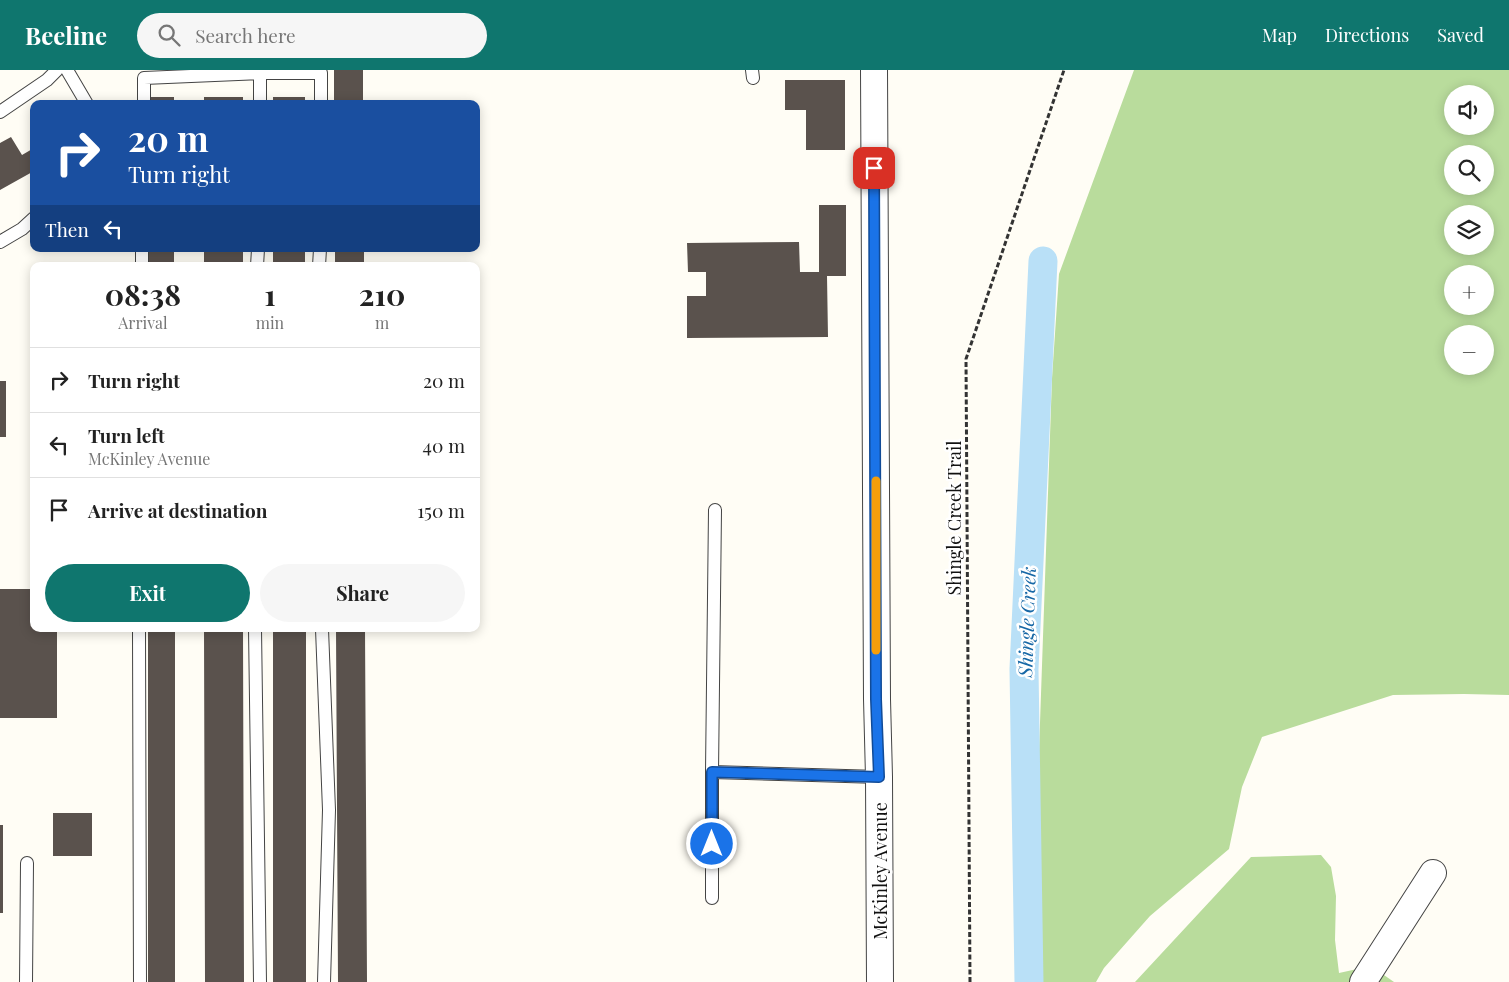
<!DOCTYPE html>
<html lang="en">
<head>
<meta charset="utf-8">
<style>
	body { margin:0; font-family:"Playfair Display",serif; background:#f6f6f6; color:#222; height:100vh; display:flex; flex-direction:column; font-size:19px; white-space:nowrap }
	* { box-sizing:border-box; margin:0 }
	p { font-size:16px; color:#767676 }
	.icon { flex:none; width:28px; height:28px; fill:none; stroke:currentColor; stroke-width:2; stroke-linecap:round; stroke-linejoin:round }
	.map { position:relative; flex:1; overflow:hidden }
	.side { position:absolute; left:30px; top:192px; width:450px; height:370px; display:flex; flex-direction:column; background:#fff; border-radius:10px; box-shadow:0 2px 12px #0003 }
	.side>* { flex:none }
	.guide { position:absolute; left:30px; top:30px; width:450px; height:152px; border-radius:10px; box-shadow:0 2px 12px #0003; background:#1a4fa0; color:#fff; overflow:hidden }
	.controls { position:absolute; left:1444px; top:15px; display:grid; gap:10px }
	.controls a { display:grid; place-items:center; width:50px; height:50px; border-radius:50%; background:#fff; box-shadow:0 2px 12px #0003; font-size:25px }
	.pin { position:absolute; display:grid; place-items:center; width:42px; height:42px; color:#fff; margin:-21px; border-radius:10px; box-shadow:0 2px 8px #0006 }
	.me { position:absolute; width:55px; margin:-28px; rotate:0deg; stroke-linejoin:round; filter:drop-shadow(0 0 4px #0008) }
	.turn { display:flex; align-items:center; gap:18px; height:105px; padding:0 15px; font-size:22px }
	.turn .icon { width:65px; height:65px; stroke-width:2.5 }
	.turn b { display:block; font-size:35px; line-height:42px }
	.then { display:flex; align-items:center; height:48px; padding:0 15px; background:#0003; gap:10px; font-size:19px }
	.eta { display:flex; justify-content:space-evenly; align-items:center; height:85px; text-align:center }
	.eta b { font-size:30px; font-weight:700; line-height:35px }
	.action { display:flex; gap:10px; margin-top:auto; padding:10px 15px }
	.action a { flex:1; height:58px; border-radius:30px; background:#0f766e; color:#fff; font-size:20px; font-weight:700; line-height:58px; text-align:center }
	.action a+a { background:#f6f6f6; color:#222 }
	ul { padding:0; list-style:none }
	li { display:flex; align-items:center; gap:15px; height:65px; padding:0 15px; border-top:1px solid #e0e0e0 }
	li div { flex:1 }
	li b { display:block; font-size:19px }
	li em { font-style:normal }
	header { display:flex; align-items:center; gap:30px; box-sizing:border-box; height:70px; padding:0 25px; background:#0f766e; color:#fff }
	header strong { font-size:24px }
	nav { display:flex; gap:28px; margin-inline-start:auto; font-size:18px }
	.search { width:350px; height:45px; background:#f6f6f6; display:flex; align-items:center; gap:12px; box-sizing:border-box; padding:0 18px; border-radius:28px; color:#767676; font-size:19px }
	.map>svg:first-child { display:block }
</style>
</head>
<body>
<header>
<strong>Beeline</strong>
<div class="search"><svg class="icon" aria-label="search" viewBox="0 0 24 24"><circle cx="10" cy="10" r="6"/><path d="M15 15l6 6"/></svg>Search here</div>
<nav><a>Map</a><a>Directions</a><a>Saved</a></nav>
</header>
<div class="map">
<svg width="1509" height="912" viewBox="0 0 1509 912">
	<rect width="100%" height="100%" fill="#fffdf5"/>
	<!-- forest -->
	<path fill="#b9dc9c" fill-rule="evenodd" d="M 1134,0 L 1509,0 L 1509,625 L 1464,624 L 1393,625 L 1262,667 L 1242,717 L 1229,779 L 1150,846 L 1104,898 L 1096,912 L 1031,912 L 1052,308 L 1059,204 ZM 1452,24 L 1485,24 L 1485,56 L 1452,56 ZM 1452,84 L 1485,84 L 1485,116 L 1452,116 ZM 1452,144 L 1485,144 L 1485,176 L 1452,176 ZM 1452,204 L 1485,204 L 1485,236 L 1452,236 ZM 1452,264 L 1485,264 L 1485,296 L 1452,296 Z
		M 1321,785 L 1331,797 L 1336,826 L 1335,870 L 1339,903 L 1371,896 L 1394,912 L 1135,912 L 1251,787 Z"/>
	<g fill="none" stroke-linecap="round" stroke-linejoin="round">
		<!-- canal -->
		<path stroke="#b9e0f7" stroke-width="29" d="M 1029,912 L 1024,599 L 1043,191"/>
	</g>
	<!-- building -->
	<path fill="#5a524d" d="M 334,0 L 363,0 L 363,34 L 334,34 Z
		M 785,10 L 845,10 L 845,80 L 806,80 L 806,40 L 785,40 Z
		M 147,27 L 174,27 L 174,34 L 147,34 Z
		M 204,27 L 243,27 L 243,34 L 204,34 Z
		M 273,27 L 305,27 L 305,34 L 273,34 Z
		M 11,67 L 22,85 L 34,78 L 34,101 L 0,120 L 0,73 Z
		M 819,135 L 846,135 L 846,206 L 827,206 L 828,267 L 687,268 L 687,226 L 706,226 L 706,202 L 688,202 L 687,173 L 799,172 L 800,202 L 819,202 Z
		M 147,179 L 174,179 L 174,196 L 147,196 Z
		M 204,179 L 243,179 L 243,196 L 204,196 Z
		M 273,179 L 305,179 L 305,196 L 273,196 Z
		M 335,179 L 364,179 L 364,196 L 335,196 Z
		M 0,311 L 6,311 L 6,367 L 0,367 Z
		M 0,519 L 34,519 L 34,559 L 57,559 L 57,648 L 0,648 Z
		M 148,559 L 175,559 L 175,912 L 148,912 Z
		M 204,559 L 243,559 L 244,912 L 205,912 Z
		M 273,559 L 306,559 L 306,912 L 273,912 Z
		M 336,559 L 365,559 L 367,912 L 338,912 Z
		M 53,743 L 92,743 L 92,786 L 53,786 Z
		M 0,755 L 3,755 L 3,843 L 0,843 Z"/>
	<g fill="none" stroke-linecap="round" stroke-linejoin="round">
		<defs>
			<path id="service" d="M 67,0 L 87,34
				M 752,0 L 753,8
				M 144,34 L 144,8 L 260,3 L 321,3 L 321,34
				M 260,34 L 260,0
				M 0,42 L 47,10 L 57,0
				M 0,172 L 22,159 L 34,148
				M 142,196 L 142,179
				M 257,196 L 258,179
				M 319,196 L 320,179
				M 715,440 L 712,702 L 879,707
				M 139,559 L 140,912
				M 255,559 L 260,912
				M 322,559 L 329,740 L 324,912
				M 712,702 L 712,828
				M 26,912 L 27,793"/>
			<path id="minor" d="M 874,0 L 877,629 L 879,707 L 880,912
				M 1363,912 L 1433,803"/>
		</defs>
		<!-- service casing -->
		<use href="#service" stroke="#444" stroke-width="14"/>
		<!-- minor casing -->
		<use href="#minor" stroke="#444" stroke-width="28"/>
		<!-- path -->
		<path stroke="#333" stroke-width="3" stroke-dasharray="5 2.5" stroke-linecap="butt" d="M 970,912 L 966,289 L 1064,0"/>
		<!-- service -->
		<use href="#service" stroke="#fff" stroke-width="12"/>
		<!-- minor -->
		<use href="#minor" stroke="#fff" stroke-width="26"/>
	</g>
	<g fill="none" stroke-linecap="round" stroke-linejoin="round">
		<defs>
			<path id="route" d="M 712,774 L 712,702 L 879,707 L 876,629 L 874,98"/>
		</defs>
		<!-- route casing -->
		<use href="#route" stroke="#114b97" stroke-width="12"/>
		<!-- route -->
		<use href="#route" stroke="#1a73e8" stroke-width="9"/>
		<!-- slow -->
		<path stroke="#f59e0b" stroke-width="9" d="M 876,411 L 876,580"/>
	</g>
	<g text-anchor="middle" dominant-baseline="central" stroke-width="5" stroke-linejoin="round" paint-order="stroke">
		<!-- street labels -->
		<g font-size="18" fill="#111" stroke="#fff">
			<text transform="translate(954 448) rotate(-90)">Shingle Creek Trail</text>
			<text transform="translate(880 801) rotate(-90)">McKinley Avenue</text>
		</g>
		<!-- water labels -->
		<g font-size="19" font-style="italic" fill="#1768a6" stroke="#fff">
			<text transform="translate(1026 552) rotate(-88)">Shingle Creek</text>
		</g>
	</g>
</svg>
<div class="controls">
<a><svg class="icon" aria-label="sound" viewBox="0 0 24 24"><path d="M4 9h4l5-4v14l-5-4H4zM17 9q2 3 0 6"/></svg></a>
<a><svg class="icon" aria-label="search" viewBox="0 0 24 24"><circle cx="10" cy="10" r="6"/><path d="M15 15l6 6"/></svg></a>
<a><svg class="icon" aria-label="layers" viewBox="0 0 24 24"><path d="M12 4l9 5-9 5-9-5zM3 14l9 5 9-5"/></svg></a>
<a>+</a>
<a>−</a>
</div>
<div class="pin" style="left:874px;top:98px;background:#d93025"><svg class="icon" aria-label="arrive" viewBox="0 0 24 24"><path d="M6 21V4h12l-3 4 3 4H6"/></svg></div>
<svg class="me" style="left:712px;top:774px" viewBox="-20 -20 40 40"><circle r="17" fill="#1a73e8" stroke="#fff" stroke-width="3"/><path d="M0-11L8 9 0 5-8 9z" fill="#fff"/></svg>
<div class="guide">
<div class="turn"><svg class="icon" aria-label="right" viewBox="0 0 24 24"><path d="M7 20v-9h11M14 6l5 5-5 5"/></svg><div><b>20 m</b>Turn right</div></div>
<div class="then">Then<svg class="icon" aria-label="left" viewBox="0 0 24 24"><path d="M17 20v-9H6M10 6l-5 5 5 5"/></svg></div>
</div>
<section class="side">
<div class="eta">
<div><b>08:38</b><p>Arrival</p></div>
<div><b>1</b><p>min</p></div>
<div><b>210</b><p>m</p></div>
</div>
<ul>
<li><svg class="icon" aria-label="right" viewBox="0 0 24 24"><path d="M7 20v-9h11M14 6l5 5-5 5"/></svg><div><b>Turn right</b></div><em>20 m</em></li>
<li><svg class="icon" aria-label="left" viewBox="0 0 24 24"><path d="M17 20v-9H6M10 6l-5 5 5 5"/></svg><div><b>Turn left</b><p>McKinley Avenue</p></div><em>40 m</em></li>
<li><svg class="icon" aria-label="arrive" viewBox="0 0 24 24"><path d="M6 21V4h12l-3 4 3 4H6"/></svg><div><b>Arrive at destination</b></div><em>150 m</em></li>
</ul>
<div class="action"><a>Exit</a><a>Share</a></div>
</section>
</div>
</body>
</html>
